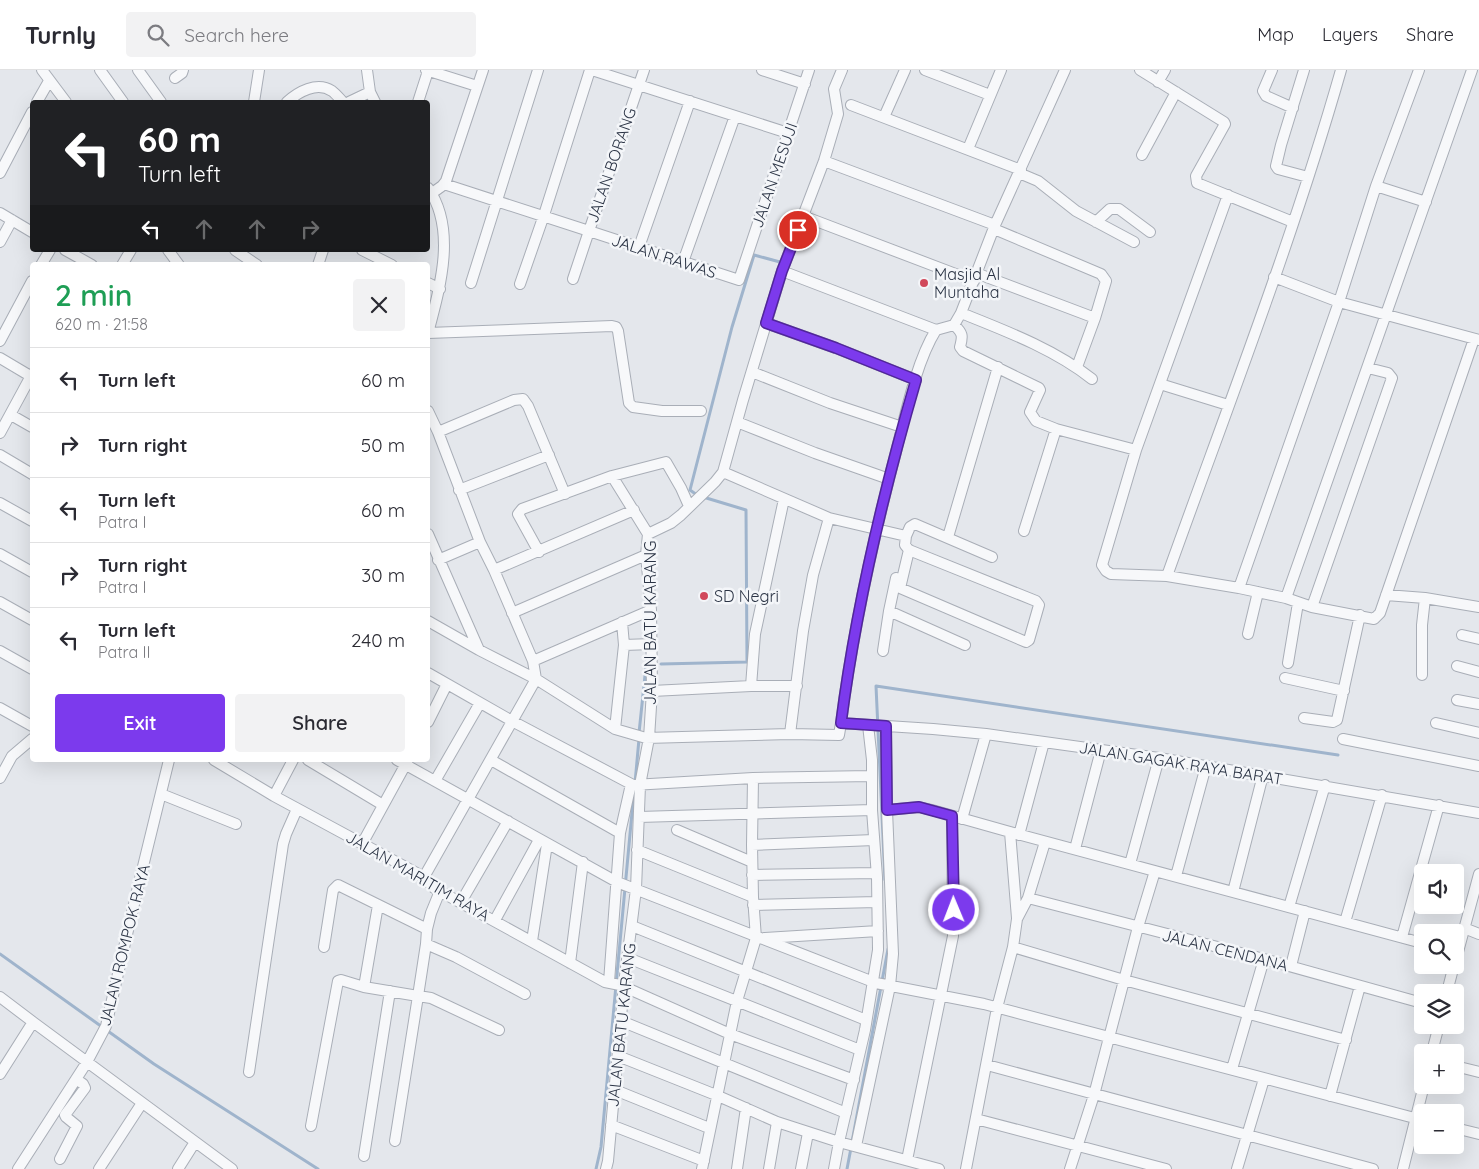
<!DOCTYPE html>
<html lang="en">
<head>
<meta charset="utf-8">
<style>
	body { margin:0; font-family:Quicksand,sans-serif; background:#f2f2f3; color:#2b2b33; height:100vh; display:flex; flex-direction:column; font-size:19px; white-space:nowrap }
	* { box-sizing:border-box; margin:0 }
	p { font-size:16px; color:#7c7c81 }
	.icon { flex:none; width:28px; height:28px; fill:none; stroke:currentColor; stroke-width:2; stroke-linecap:round; stroke-linejoin:round }
	.map { position:relative; flex:1; overflow:hidden }
	.sheet { position:absolute; left:30px; top:192px; width:400px; height:500px; display:flex; flex-direction:column; background:#fff; border-radius:5px; box-shadow:0 5px 20px #0002 }
	.sheet>* { flex:none }
	.banner { position:absolute; left:30px; top:30px; width:400px; height:152px; border-radius:5px; box-shadow:0 5px 20px #0002; background:#202124; color:#fff; overflow:hidden }
	.controls { position:absolute; left:1414px; top:794px; display:grid; gap:10px }
	.controls a { display:grid; place-items:center; width:50px; height:50px; border-radius:5px; background:#fff; box-shadow:0 5px 20px #0002; font-size:25px }
	.pin { position:absolute; display:grid; place-items:center; width:42px; height:42px; color:#fff; margin:-21px; border:2px solid #fff; border-radius:50%; box-shadow:0 1px 5px #0007 }
	.me { position:absolute; width:55px; margin:-28px; rotate:359deg; stroke-linejoin:round; filter:drop-shadow(0 0 4px #0008) }
	.turn { display:flex; align-items:center; gap:18px; height:105px; padding:0 25px; font-size:22px }
	.turn .icon { width:65px; height:65px; stroke-width:2.5 }
	.turn b { display:block; font-size:35px; line-height:42px }
	.lanes { display:flex; align-items:center; height:48px; padding:0 25px; background:#0003; justify-content:center; gap:25px; direction:ltr }
	.lanes .off { opacity:.35 }
	.round { display:grid; place-items:center; flex:none; width:52px; height:52px; border-radius:5px; background:#f2f2f3 }
	.head { display:flex; align-items:center; justify-content:space-between; height:85px; padding:0 25px }
	h1 { font-size:30px; font-weight:600; line-height:38px; color:#1e9e55 }
	.button { display:flex; gap:10px; margin-top:auto; padding:10px 25px }
	.button a { flex:1; height:58px; border-radius:5px; background:#7c3aed; color:#fff; font-size:20px; font-weight:600; line-height:58px; text-align:center }
	.button a+a { background:#f2f2f3; color:#2b2b33 }
	ul { padding:0; list-style:none }
	li { display:flex; align-items:center; gap:15px; height:65px; padding:0 25px; border-top:1px solid #e1e1e2 }
	li div { flex:1 }
	li b { display:block; font-size:19px }
	li em { font-style:normal }
	header { display:flex; align-items:center; gap:30px; box-sizing:border-box; height:70px; padding:0 25px; background:#fff; border-bottom:1px solid #e1e1e2 }
	header strong { font-size:24px }
	nav { display:flex; gap:28px; margin-inline-start:auto; font-size:18px }
	.search { width:350px; height:45px; background:#f2f2f3; display:flex; align-items:center; gap:12px; box-sizing:border-box; padding:0 18px; border-radius:5px; color:#7c7c81; font-size:19px }
	.map>svg:first-child { display:block }
</style>
</head>
<body>
<header>
<strong>Turnly</strong>
<div class="search"><svg class="icon" aria-label="search" viewBox="0 0 24 24"><circle cx="10" cy="10" r="6"/><path d="M15 15l6 6"/></svg>Search here</div>
<nav><a>Map</a><a>Layers</a><a>Share</a></nav>
</header>
<div class="map">
<svg width="1479" height="1099" viewBox="0 0 1479 1099">
	<rect width="100%" height="100%" fill="#e4e7ec"/>
	<g fill="none" stroke-linecap="round" stroke-linejoin="round">
		<!-- stream -->
		<path stroke="#9fb4cc" stroke-width="3" d="M 697,425 L 690,420 L 732,257 L 754,185 L 780,192
			M 661,594 L 747,592 L 746,440 L 703,427
			M 639,663 L 646,596
			M 635,713 L 639,669
			M 885,810 L 876,616 L 1338,685
			M 0,884 L 154,994 L 318,1099
			M 852,1072 L 888,879
			M 596,1099 L 601,1077 L 634,721
			M 847,1099 L 851,1078"/>
		<defs>
			<path id="street" d="M 42,0 L 66,32
				M 100,0 L 123,32
				M 138,0 L 161,32
				M 367,0 L 370,22 L 375,32
				M 426,0 L 477,16
				M 592,0 L 788,63
				M 762,0 L 805,14
				M 925,0 L 990,25
				M 1140,0 L 1224,52 L 1225,54 L 1196,106 L 1197,113 L 1293,152
				M 1272,0 L 1263,21 L 1266,26 L 1293,38
				M 1304,0 L 1281,75 L 1276,96 L 1278,99 L 1308,107
				M 175,8 L 182,3 L 183,0
				M 1158,12 L 1165,0
				M 37,32 L 49,11
				M 254,32 L 259,0
				M 287,32 C 298,22 317,11 332,21 C 336,24 340,29 343,32
				M 349,32 L 370,22
				M 418,32 L 428,1
				M 851,35 L 1021,100
				M 884,47 L 905,0
				M 968,79 L 1001,0
				M 1142,85 L 1176,22
				M 824,91 L 995,155
				M 0,103 L 32,42
				M 1019,103 L 1038,111 L 1076,141 L 1134,172
				M 444,114 L 589,161 L 644,0
				M 1376,116 L 1426,132
				M 428,118 C 457,159 440,218 428,263
				M 1228,125 L 1136,380 L 1102,495 L 1106,501 L 1111,504 L 1167,506 L 1239,518 L 1286,528 L 1312,537 L 1374,549 L 1380,543 L 1474,269
				M 428,126 L 442,116 L 446,111 L 483,0
				M 0,143 L 32,162
				M 803,146 L 974,211
				M 1096,152 L 1110,139 L 1119,139 L 1150,162
				M 994,159 L 1101,204 L 1106,211 L 1095,248 L 1077,297
				M 0,172 L 12,150
				M 639,177 L 690,31
				M 65,180 L 92,195
				M 168,180 L 179,195
				M 235,180 L 257,195
				M 362,180 L 392,195
				M 683,192 L 735,46
				M 41,195 L 50,180
				M 122,195 L 131,180
				M 318,195 L 323,180
				M 782,201 L 936,260 L 954,255 L 961,243 L 995,155 L 1065,0
				M 976,203 L 1095,248
				M 1274,207 L 1339,232 L 1479,270
				M 573,209 L 589,161 L 739,210 L 809,0
				M 428,213 L 440,219
				M 471,213 L 538,0
				M 520,214 L 544,145 L 590,0
				M 961,243 C 1006,261 1054,279 1092,309
				M 766,253 L 836,278 L 916,310
				M 954,255 C 963,263 963,266 960,277 L 963,281 L 1039,318 L 1040,320 L 1030,342 L 1036,351 L 1056,359 L 1136,380
				M 936,260 C 917,290 906,342 897,378 C 873,469 853,559 841,653 L 933,659 L 986,664 L 1159,688 L 1479,743
				M 428,263 L 612,256 L 616,257 L 618,261 L 629,333 L 633,337 L 662,341 L 701,341
				M 0,271 L 32,211
				M 0,288 L 32,307
				M 752,302 L 830,333 L 902,357
				M 1160,314 L 1228,335
				M 11,345 L 32,357
				M 737,352 L 815,383 L 889,409
				M 438,362 L 514,330 L 523,329 L 528,336 L 565,424
				M 0,363 L 32,304
				M 0,385 L 32,404
				M 723,402 L 829,448 L 906,466 L 905,475 L 909,480 L 1036,531 L 1039,535 L 1029,570 L 1026,572 L 900,518 L 909,480
				M 612,406 L 648,464
				M 459,420 L 549,385
				M 0,433 L 32,451
				M 829,448 L 813,505 L 803,561 L 790,664 L 839,665 L 841,653
				M 1024,461 L 1056,359
				M 428,464 L 479,580
				M 906,466 L 910,457 L 915,454 L 992,487
				M 948,467 L 998,297
				M 539,482 L 518,444 L 522,439 L 612,406 L 666,392 L 681,418 L 689,436
				M 0,484 L 32,502
				M 438,490 L 480,472
				M 494,500 L 634,440
				M 1167,506 C 1227,338 1292,172 1341,0
				M 1239,518 L 1339,232 L 1376,116 L 1419,0
				M 1386,525 L 1425,528 L 1479,537
				M 1286,528 L 1472,0
				M 0,532 L 32,550
				M 1312,537 L 1392,308 L 1388,303 L 1368,298
				M 889,541 L 965,575
				M 512,543 L 646,485
				M 428,551 L 479,580 L 536,609 L 615,659 L 646,668 L 790,664
				M 1248,564 L 1258,522
				M 1462,565 L 1479,569
				M 624,575 L 652,574
				M 0,581 L 32,599
				M 883,581 L 889,541 L 896,508
				M 533,591 L 651,540
				M 1288,593 L 1298,533
				M 1457,596 L 1479,602
				M 428,603 L 512,651 L 633,715 L 753,708 L 871,706
				M 1422,605 L 1422,555 L 1425,528
				M 1285,608 L 1344,621
				M 751,616 L 797,616
				M 652,621 L 751,616 L 755,564 L 784,429
				M 1457,630 L 1479,634
				M 0,638 L 32,656
				M 1304,648 L 1333,652 L 1337,650 L 1360,545
				M 428,652 L 447,614
				M 1436,653 L 1479,663
				M 615,659 L 624,575 L 622,552
				M 1343,669 L 1479,696
				M 214,690 L 274,726 L 424,807 L 434,818 L 605,912 L 620,915 L 730,964 L 854,1010
				M 308,690 L 383,735
				M 397,690 L 617,812 L 876,913 L 984,934 L 1422,1050
				M 491,690 L 620,763
				M 0,708 L 12,686 L 32,669
				M 435,711 L 480,633
				M 161,724 L 236,754
				M 274,726 L 293,690
				M 887,740 L 919,737 L 932,740 L 1010,762 L 1422,873
				M 639,747 L 872,740
				M 962,749 L 986,664
				M 677,760 L 752,792
				M 1010,762 L 1017,848
				M 1019,765 L 1044,672
				M 362,774 L 408,690
				M 752,775 L 874,770
				M 1075,779 L 1101,680
				M 637,780 L 753,827
				M 1130,794 L 1159,688
				M 752,805 L 876,803
				M 1176,806 L 1206,696
				M 424,807 L 536,609 L 533,591 L 494,500 L 480,472 L 438,362 L 428,341
				M 1233,822 L 1263,705
				M 1028,828 L 1264,889 L 1422,933
				M 461,832 L 508,751
				M 753,835 L 877,832
				M 1289,837 L 1325,715
				M 495,850 L 539,770
				M 1345,852 L 1382,725
				M 632,856 L 866,950
				M 1464,858 L 1479,864
				M 1402,867 L 1439,735
				M 765,868 L 878,861
				M 532,871 L 547,774
				M 426,874 L 456,887 L 525,924
				M 324,877 L 333,820 L 338,815 L 427,859
				M 1013,877 L 1124,910 L 1346,970
				M 628,888 L 860,980
				M 570,893 L 583,792
				M 1455,893 L 1479,804
				M 1291,896 L 1305,841
				M 609,912 L 620,763 L 631,714
				M 364,917 L 378,835
				M 1447,922 L 1454,895
				M 0,927 L 33,952
				M 621,951 L 846,1043
				M 1432,982 L 1439,955
				M 618,986 L 716,1025 L 777,1052 L 839,1072 L 939,1099
				M 987,995 L 1373,1099
				M 1455,996 L 1479,1002
				M 1232,999 L 1264,889
				M 249,1002 L 283,774 L 286,764 L 297,739
				M 0,1004 L 33,952 L 232,1099
				M 615,1020 L 709,1058
				M 1330,1026 L 1360,916
				M 976,1049 L 1166,1099
				M 611,1055 L 704,1091
				M 311,1056 L 338,911 L 341,910 L 364,917 L 418,926 L 426,874 L 427,859 L 431,843 L 440,821
				M 1455,1058 L 1479,1064
				M 395,1071 L 418,926 L 431,928 L 499,960
				M 856,1076 L 890,916 L 893,884 L 887,740 L 886,656
				M 364,1086 L 390,921
				M 60,1089 L 77,1056 L 66,1047 L 65,1045 L 85,1018 L 83,1014 L 76,1009
				M 907,1090 L 953,866 L 952,746
				M 18,1099 L 87,992 L 106,956 L 137,821 L 169,690
				M 99,1099 L 142,1033
				M 178,1099 L 195,1072
				M 606,1099 L 608,1091 L 624,914 L 636,819 L 640,715 L 649,668 L 652,621 L 651,540 L 646,485 L 648,464 L 671,453 L 681,445 L 715,412 L 723,402 L 743,330 L 782,201 L 824,91 L 838,44 L 834,19 L 842,0
				M 702,1099 L 737,931 L 756,868 L 753,827 L 752,775 L 753,708
				M 737,1099 L 746,1038
				M 769,1099 L 777,1052
				M 801,1099 L 808,1063
				M 834,1099 L 839,1072 L 865,960 L 878,880 L 877,807 L 872,740 L 872,690 L 868,655
				M 966,1099 L 997,938 L 1013,877 L 1017,849 L 1028,828 L 1045,772
				M 1070,1099 L 1094,1025 L 1138,857 L 1155,801
				M 1237,1099 L 1264,1009
				M 1403,1099 L 1424,1015"/>
		</defs>
		<!-- street casing -->
		<use href="#street" stroke="#a9aeb7" stroke-width="12"/>
		<!-- street -->
		<use href="#street" stroke="#f7f8fa" stroke-width="10"/>
	</g>
	<g fill="none" stroke-linecap="round" stroke-linejoin="round">
		<defs>
			<path id="route" d="M 798,160 L 782,201 L 766,253 L 836,278 L 916,310 C 883,423 856,536 841,653 L 886,656 L 887,740 L 919,737 L 952,746 L 954,840"/>
		</defs>
		<!-- route casing -->
		<use href="#route" stroke="#51269a" stroke-width="12"/>
		<!-- route -->
		<use href="#route" stroke="#7c3aed" stroke-width="9"/>
	</g>
	<!-- markers -->
	<g fill="#d1495b" stroke="#f4f6f9" stroke-width="2">
		<circle cx="924" cy="213" r="5"/>
		<circle cx="704" cy="526" r="5"/>
	</g>
	<g text-anchor="middle" dominant-baseline="central" stroke-width="5" stroke-linejoin="round" paint-order="stroke">
		<!-- street labels -->
		<g font-size="16" fill="#2b3445" stroke="#f4f6f9">
			<text transform="translate(611 95) rotate(-71)">JALAN BORANG</text>
			<text transform="translate(774 105) rotate(-71)">JALAN MESUJI</text>
			<text transform="translate(664 186) rotate(18)">JALAN RAWAS</text>
			<text transform="translate(650 553) rotate(-90)">JALAN BATU KARANG</text>
			<text transform="translate(1181 693) rotate(9)">JALAN GAGAK RAYA BARAT</text>
			<text transform="translate(418 806) rotate(30)">JALAN MARITIM RAYA</text>
			<text transform="translate(124 875) rotate(-76)">JALAN ROMPOK RAYA</text>
			<text transform="translate(1225 880) rotate(14)">JALAN CENDANA</text>
			<text transform="translate(621 955) rotate(-84)">JALAN BATU KARANG</text>
		</g>
		<!-- poi labels -->
		<g font-size="16" fill="#2b3445" stroke="#f4f6f9" text-anchor="start">
			<text x="934" y="204">Masjid Al<tspan x="934" dy="18">Muntaha</tspan></text>
			<text x="714" y="526">SD Negri</text>
		</g>
	</g>
</svg>
<div class="controls">
<a><svg class="icon" aria-label="sound" viewBox="0 0 24 24"><path d="M4 9h4l5-4v14l-5-4H4zM17 9q2 3 0 6"/></svg></a>
<a><svg class="icon" aria-label="search" viewBox="0 0 24 24"><circle cx="10" cy="10" r="6"/><path d="M15 15l6 6"/></svg></a>
<a><svg class="icon" aria-label="layers" viewBox="0 0 24 24"><path d="M12 4l9 5-9 5-9-5zM3 14l9 5 9-5"/></svg></a>
<a>+</a>
<a>−</a>
</div>
<div class="pin" style="left:798px;top:160px;background:#d93025"><svg class="icon" aria-label="arrive" viewBox="0 0 24 24"><path d="M6 21V4h12l-3 4 3 4H6"/></svg></div>
<svg class="me" style="left:954px;top:840px" viewBox="-20 -20 40 40"><circle r="17" fill="#7c3aed" stroke="#fff" stroke-width="3"/><path d="M0-11L8 9 0 5-8 9z" fill="#fff"/></svg>
<div class="banner">
<div class="turn"><svg class="icon" aria-label="left" viewBox="0 0 24 24"><path d="M17 20v-9H6M10 6l-5 5 5 5"/></svg><div><b>60 m</b>Turn left</div></div>
<div class="lanes"><svg class="icon" aria-label="left" viewBox="0 0 24 24"><path d="M17 20v-9H6M10 6l-5 5 5 5"/></svg><svg class="icon off" aria-label="ahead" viewBox="0 0 24 24"><path d="M12 20V5M6 11l6-6 6 6"/></svg><svg class="icon off" aria-label="ahead" viewBox="0 0 24 24"><path d="M12 20V5M6 11l6-6 6 6"/></svg><svg class="icon off" aria-label="right" viewBox="0 0 24 24"><path d="M7 20v-9h11M14 6l5 5-5 5"/></svg></div>
</div>
<section class="sheet">
<div class="head"><div><h1>2 min</h1><p>620 m · 21:58</p></div><a class="round"><svg class="icon" aria-label="close" viewBox="0 0 24 24"><path d="M6 6l12 12M18 6L6 18"/></svg></a></div>
<ul>
<li><svg class="icon" aria-label="left" viewBox="0 0 24 24"><path d="M17 20v-9H6M10 6l-5 5 5 5"/></svg><div><b>Turn left</b></div><em>60 m</em></li>
<li><svg class="icon" aria-label="right" viewBox="0 0 24 24"><path d="M7 20v-9h11M14 6l5 5-5 5"/></svg><div><b>Turn right</b></div><em>50 m</em></li>
<li><svg class="icon" aria-label="left" viewBox="0 0 24 24"><path d="M17 20v-9H6M10 6l-5 5 5 5"/></svg><div><b>Turn left</b><p>Patra I</p></div><em>60 m</em></li>
<li><svg class="icon" aria-label="right" viewBox="0 0 24 24"><path d="M7 20v-9h11M14 6l5 5-5 5"/></svg><div><b>Turn right</b><p>Patra I</p></div><em>30 m</em></li>
<li><svg class="icon" aria-label="left" viewBox="0 0 24 24"><path d="M17 20v-9H6M10 6l-5 5 5 5"/></svg><div><b>Turn left</b><p>Patra II</p></div><em>240 m</em></li>
</ul>
<div class="button"><a>Exit</a><a>Share</a></div>
</section>
</div>
</body>
</html>
